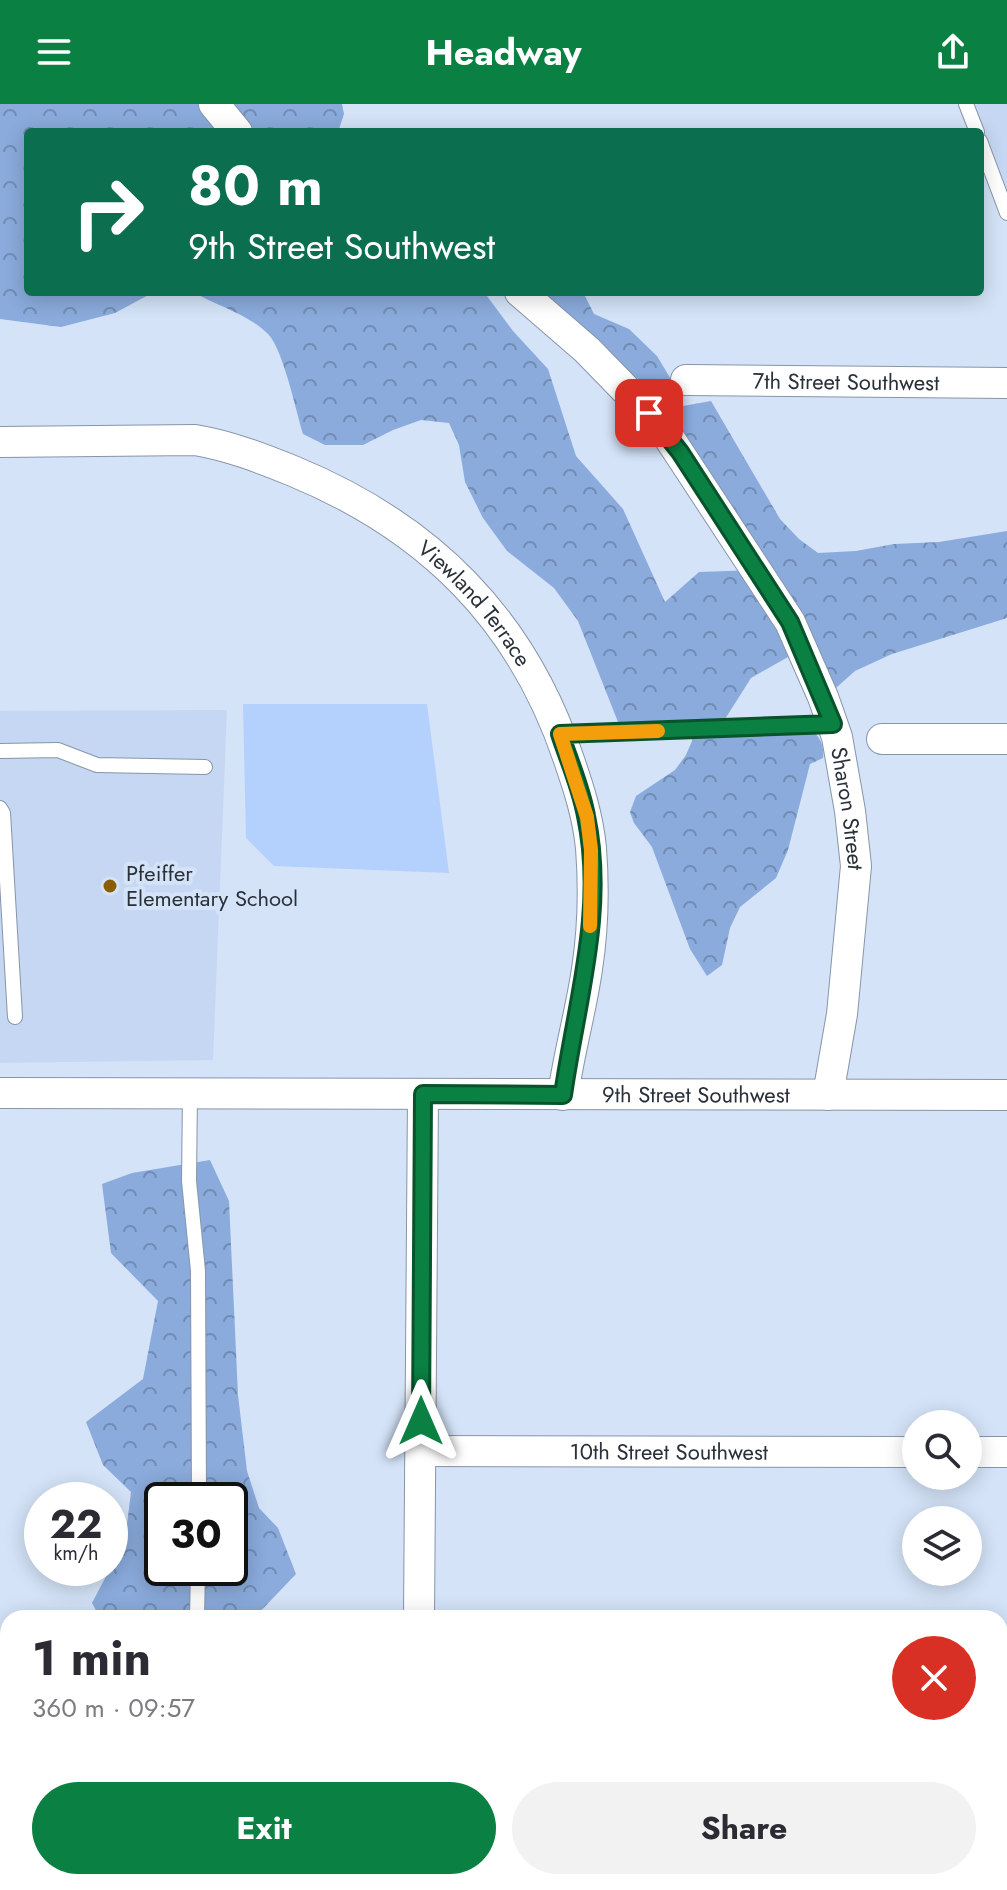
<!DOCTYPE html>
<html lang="en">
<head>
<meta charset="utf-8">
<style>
	body { margin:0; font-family:Jost,sans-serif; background:#f2f2f3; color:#2b2b33; height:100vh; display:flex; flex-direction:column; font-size:30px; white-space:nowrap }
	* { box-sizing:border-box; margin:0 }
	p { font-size:26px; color:#7c7c81 }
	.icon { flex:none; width:44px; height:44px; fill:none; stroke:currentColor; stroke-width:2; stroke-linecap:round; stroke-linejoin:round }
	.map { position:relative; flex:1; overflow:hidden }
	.details { position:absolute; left:0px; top:1506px; width:1008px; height:280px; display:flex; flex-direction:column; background:#fff; border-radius:24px 24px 0 0; box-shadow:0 4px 20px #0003 }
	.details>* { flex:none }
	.top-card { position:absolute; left:24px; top:24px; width:960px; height:168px; border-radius:8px; box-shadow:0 4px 20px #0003; background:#0b6e4f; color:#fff; overflow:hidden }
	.controls { position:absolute; left:902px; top:1306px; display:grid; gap:16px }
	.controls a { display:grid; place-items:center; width:80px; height:80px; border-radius:50%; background:#fff; box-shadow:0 4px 20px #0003; font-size:40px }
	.speed { position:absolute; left:24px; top:1378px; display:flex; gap:16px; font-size:40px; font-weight:700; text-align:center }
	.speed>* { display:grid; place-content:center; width:104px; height:104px; border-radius:50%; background:#fff; box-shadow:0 4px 20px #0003; line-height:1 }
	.speed small { font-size:20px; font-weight:400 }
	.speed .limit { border:4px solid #111; border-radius:12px; background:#fff; color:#111 }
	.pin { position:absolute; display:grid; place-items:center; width:68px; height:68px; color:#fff; margin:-34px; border-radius:16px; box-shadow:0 4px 12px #0006 }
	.me { position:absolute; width:88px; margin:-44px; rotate:0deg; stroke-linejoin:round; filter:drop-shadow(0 0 6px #0008) }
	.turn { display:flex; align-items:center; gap:28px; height:168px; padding:0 32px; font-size:36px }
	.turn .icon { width:104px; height:104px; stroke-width:2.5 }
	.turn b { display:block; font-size:56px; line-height:68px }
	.round { display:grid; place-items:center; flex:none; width:84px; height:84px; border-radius:42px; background:#f2f2f3 }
	.headline { display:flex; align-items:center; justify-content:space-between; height:136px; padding:0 32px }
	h1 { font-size:48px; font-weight:700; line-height:60px }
	.button { display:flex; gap:16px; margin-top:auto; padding:16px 32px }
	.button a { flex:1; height:92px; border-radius:48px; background:#0b8043; color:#fff; font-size:32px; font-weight:700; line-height:92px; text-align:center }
	.button a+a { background:#f2f2f3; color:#2b2b33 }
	header { display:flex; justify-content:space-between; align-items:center; height:104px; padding:0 32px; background:#0b8043; color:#fff; font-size:36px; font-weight:700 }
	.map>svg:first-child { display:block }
</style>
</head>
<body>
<header><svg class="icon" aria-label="menu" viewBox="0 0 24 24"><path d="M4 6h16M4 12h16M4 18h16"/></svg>Headway<svg class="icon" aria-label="share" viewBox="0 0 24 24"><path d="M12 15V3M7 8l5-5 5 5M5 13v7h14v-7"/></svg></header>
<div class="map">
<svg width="1007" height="1786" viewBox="0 0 1007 1786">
	<defs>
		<pattern id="forest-crowns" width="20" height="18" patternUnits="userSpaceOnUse" patternTransform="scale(2)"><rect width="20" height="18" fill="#8aabdc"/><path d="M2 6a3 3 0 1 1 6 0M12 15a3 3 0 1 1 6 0" fill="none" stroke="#718cb3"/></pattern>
	</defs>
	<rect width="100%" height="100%" fill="#d4e3f8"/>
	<!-- built -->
	<path fill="#c5d7f2" d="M 972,0 L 1007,0 L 1007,93 Z
		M 227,606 L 213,956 L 0,959 L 0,607 Z"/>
	<!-- forest -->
	<path fill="url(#forest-crowns)" fill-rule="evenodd" d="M 0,0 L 198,0 L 228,28 L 28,28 L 28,188 L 154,188 L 115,209 L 61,223 L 0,215 Z
		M 230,0 L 342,0 L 344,10 L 338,28 L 250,28 Z
		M 193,188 L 484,188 L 513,227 L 548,265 L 576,352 L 623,405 L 665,498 L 699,468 L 756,466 L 680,348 L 683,302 L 711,297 L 780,415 L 799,435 L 818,449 L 856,447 L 894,440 L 939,438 L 1007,427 L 1007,514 L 892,550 L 855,567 L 837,583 L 821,589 L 802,545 L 751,574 L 720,623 L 808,621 C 818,632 825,639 823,654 L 810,660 L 788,746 L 776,774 L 740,803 L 730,824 L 722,861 L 707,872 L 690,845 L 652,743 L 634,719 L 630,708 L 636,692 L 675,666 L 686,651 L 692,637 L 691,626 L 622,628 L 578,517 L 554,484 L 507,447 L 483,414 L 465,378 L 459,341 L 449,319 L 421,316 L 393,326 L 363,341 L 325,341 L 303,330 C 296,307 283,245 268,230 C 248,210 217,202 193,188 Z
		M 520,188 L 583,188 L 594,210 L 629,225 L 657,252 L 675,282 L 670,304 L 651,281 L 595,254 Z
		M 210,1056 L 229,1097 L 238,1291 L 247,1367 L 259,1404 L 278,1424 L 296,1470 L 254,1514 L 100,1514 L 92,1499 L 125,1436 L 131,1388 L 103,1361 L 86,1318 L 143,1275 L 158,1197 L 111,1149 L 102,1080 L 132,1069 ZM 162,1396 L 230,1396 L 230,1464 L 162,1464 Z"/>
	<!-- pitch -->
	<path fill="#b3d1fc" d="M 243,600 L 427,600 L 449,769 L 274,762 L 246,734 Z"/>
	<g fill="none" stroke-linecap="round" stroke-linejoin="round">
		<defs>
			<path id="service" d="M 966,0 L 977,28
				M 980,37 L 1007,109
				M 560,630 L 833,620
				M 0,647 L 58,646 L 97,661 L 205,663
				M 0,704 L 3,709 L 15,913
				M 190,990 L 189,1077 L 198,1167 L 199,1396
				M 197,1514 L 198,1464"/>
			<g id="minor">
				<path d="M 214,0 L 237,28"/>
				<path id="s1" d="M 520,188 L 587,246 L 662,323 L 790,518 L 823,593 L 837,633 L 850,707 L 856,762 L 842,910 L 828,991"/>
				<path id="s2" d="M 686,276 L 1007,279"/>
				<path id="s3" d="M 0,338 L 195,336 C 230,342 261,354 293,367 C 429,423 522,515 569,656 C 579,685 588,713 591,744 C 594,783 593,826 587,865 C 581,907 569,948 563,991"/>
				<path d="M 882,635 L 1007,635"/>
				<path id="s4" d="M 0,989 L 1007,991"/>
				<path id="s5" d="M 421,1347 L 916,1348"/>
				<path d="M 968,1348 L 1007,1348"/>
				<path d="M 419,1514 L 423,990"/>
				<path d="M 1000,1704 L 1007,1704"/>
				<path d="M 207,1778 L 207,1786"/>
				<path d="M 418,1778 L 418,1786"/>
			</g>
		</defs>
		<!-- service casing -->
		<use href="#service" stroke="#8795a8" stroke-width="16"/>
		<!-- minor casing -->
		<use href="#minor" stroke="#8795a8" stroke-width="32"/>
		<!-- service -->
		<use href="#service" stroke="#fff" stroke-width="14"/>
		<!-- minor -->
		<use href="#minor" stroke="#fff" stroke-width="30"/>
	</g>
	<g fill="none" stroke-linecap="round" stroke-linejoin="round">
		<defs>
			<path id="route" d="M 421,1317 L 423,990 L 563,991 C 576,899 606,806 586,712 C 581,684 569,657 560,630 L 833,620 L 790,518 L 680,348 L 649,309"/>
		</defs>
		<!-- route casing -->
		<use href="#route" stroke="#07532c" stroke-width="20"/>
		<!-- route -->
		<use href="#route" stroke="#0b8043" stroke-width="14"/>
		<!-- slow -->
		<path stroke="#f59e0b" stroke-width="14" d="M 590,822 L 591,746 L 587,713 L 560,630 L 658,627"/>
	</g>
	<!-- markers -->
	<circle fill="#8a5e00" stroke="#d4e3f8" stroke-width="3" cx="110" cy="782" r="8"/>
	<g text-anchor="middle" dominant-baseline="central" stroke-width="8" stroke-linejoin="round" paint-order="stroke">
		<!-- street labels -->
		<g font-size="22" fill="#2a3038" stroke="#d4e3f8">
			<text stroke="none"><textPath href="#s2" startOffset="160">7th Street Southwest</textPath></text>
			<text stroke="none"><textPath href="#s3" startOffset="526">Viewland Terrace</textPath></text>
			<text stroke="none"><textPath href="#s1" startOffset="626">Sharon Street</textPath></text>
			<text stroke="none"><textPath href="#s4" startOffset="696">9th Street Southwest</textPath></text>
			<text stroke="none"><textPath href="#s5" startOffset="248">10th Street Southwest</textPath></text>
		</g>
		<!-- poi labels -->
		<g font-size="22" fill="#2a3038" stroke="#d4e3f8" text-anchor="start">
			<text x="126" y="769">Pfeiffer<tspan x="126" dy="25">Elementary School</tspan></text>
		</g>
	</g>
</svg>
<div class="controls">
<a><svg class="icon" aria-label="search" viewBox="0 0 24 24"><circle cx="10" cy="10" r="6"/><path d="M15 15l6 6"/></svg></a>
<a><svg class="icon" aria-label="layers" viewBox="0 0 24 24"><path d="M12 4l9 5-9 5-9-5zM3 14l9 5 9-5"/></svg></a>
</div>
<div class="speed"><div>22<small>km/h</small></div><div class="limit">30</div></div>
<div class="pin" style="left:649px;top:309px;background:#d93025"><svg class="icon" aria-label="arrive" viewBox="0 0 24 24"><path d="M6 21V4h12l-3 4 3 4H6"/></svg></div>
<svg class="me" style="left:421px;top:1317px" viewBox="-20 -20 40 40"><path d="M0-17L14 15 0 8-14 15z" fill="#0b8043" stroke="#fff" stroke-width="4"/></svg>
<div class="top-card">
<div class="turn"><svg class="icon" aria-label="right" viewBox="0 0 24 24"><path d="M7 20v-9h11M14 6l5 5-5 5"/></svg><div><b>80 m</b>9th Street Southwest</div></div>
</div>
<section class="details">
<div class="headline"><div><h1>1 min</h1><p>360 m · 09:57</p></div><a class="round" style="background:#d93025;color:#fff"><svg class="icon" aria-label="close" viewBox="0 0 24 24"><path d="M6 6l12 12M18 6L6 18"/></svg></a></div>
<div class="button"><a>Exit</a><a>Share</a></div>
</section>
</div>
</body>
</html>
